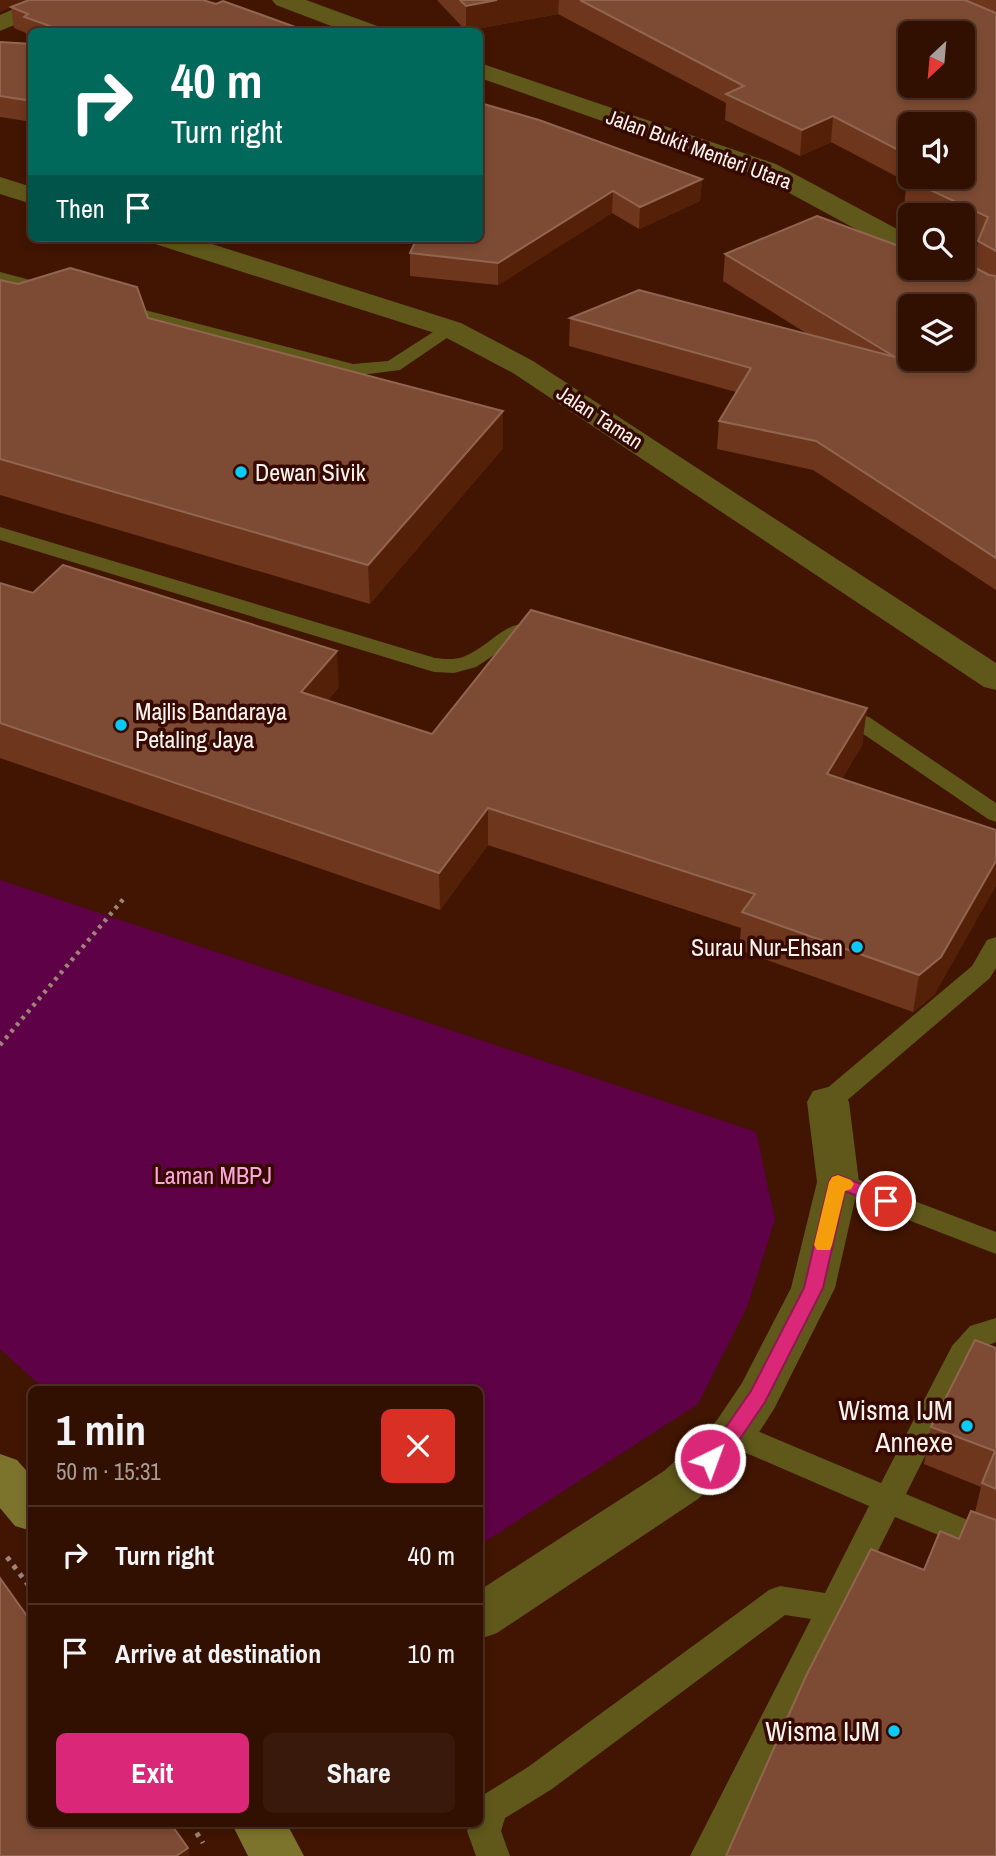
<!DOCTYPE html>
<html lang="en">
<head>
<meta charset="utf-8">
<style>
	body { margin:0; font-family:"Archivo Narrow",sans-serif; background:#39190b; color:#f1f3f6; height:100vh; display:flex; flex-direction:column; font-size:26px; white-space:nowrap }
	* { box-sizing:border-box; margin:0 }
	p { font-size:23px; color:#a89d99 }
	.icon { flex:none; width:38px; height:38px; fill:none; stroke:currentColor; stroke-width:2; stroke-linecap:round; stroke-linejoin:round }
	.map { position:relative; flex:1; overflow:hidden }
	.drawer { position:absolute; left:28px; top:1386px; width:455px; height:441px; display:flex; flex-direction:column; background:#311001; border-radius:10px; box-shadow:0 4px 10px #0003,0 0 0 2px #4c3023 }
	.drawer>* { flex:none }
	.guide { position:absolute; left:28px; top:28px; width:455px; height:214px; border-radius:10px; box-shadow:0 4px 10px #0003,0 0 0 2px #4c3023; background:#00695c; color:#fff; overflow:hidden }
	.needle { width:46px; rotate:206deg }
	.tools { position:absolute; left:898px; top:21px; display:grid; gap:14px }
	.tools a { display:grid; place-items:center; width:77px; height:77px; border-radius:10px; background:#311001; box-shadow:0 4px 10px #0003,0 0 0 2px #4c3023; font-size:35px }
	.pin { position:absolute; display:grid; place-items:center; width:60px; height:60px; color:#fff; margin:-30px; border:4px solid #fff; border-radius:50%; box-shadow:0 2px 7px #0007 }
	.me { position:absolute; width:77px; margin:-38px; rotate:42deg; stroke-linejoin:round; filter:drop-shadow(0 0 5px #0008) }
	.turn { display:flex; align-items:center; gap:24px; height:147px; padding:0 28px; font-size:32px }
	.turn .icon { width:91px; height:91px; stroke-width:2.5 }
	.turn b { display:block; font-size:49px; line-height:60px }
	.then { display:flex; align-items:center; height:66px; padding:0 28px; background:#0003; gap:14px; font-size:26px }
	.round { display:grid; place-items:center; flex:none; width:74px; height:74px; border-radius:10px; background:#39190b }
	.summary { display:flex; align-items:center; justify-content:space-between; height:119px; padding:0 28px }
	h1 { font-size:42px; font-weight:800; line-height:52px }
	.action { display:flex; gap:14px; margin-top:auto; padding:14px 28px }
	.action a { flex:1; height:80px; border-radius:10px; background:#db2777; color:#fff; font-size:28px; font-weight:800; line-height:80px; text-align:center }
	.action a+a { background:#39190b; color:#f1f3f6 }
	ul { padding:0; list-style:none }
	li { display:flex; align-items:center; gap:21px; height:98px; padding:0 28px; border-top:2px solid #4c3023 }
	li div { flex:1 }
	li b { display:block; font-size:26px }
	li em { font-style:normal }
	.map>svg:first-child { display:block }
</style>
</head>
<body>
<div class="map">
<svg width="996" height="1856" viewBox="0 0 996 1856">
	<rect width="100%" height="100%" fill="#411501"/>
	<!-- green -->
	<path fill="#5e0146" d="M 0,880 L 756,1132 L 775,1220 L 747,1307 L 698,1404 L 480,1545 L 480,1390 L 44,1389 L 0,1349 Z"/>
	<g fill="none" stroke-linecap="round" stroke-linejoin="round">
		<!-- path-far1 -->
		<path stroke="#9e8479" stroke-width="4.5" stroke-dasharray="3.5 5" stroke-linecap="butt" d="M 0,1045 L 125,897"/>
		<!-- path -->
		<path stroke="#9e8479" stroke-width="5" stroke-dasharray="4.5 6" stroke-linecap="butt" d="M 7,1557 L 32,1590
			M 191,1824 L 203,1843"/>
		<!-- service -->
		<path fill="#5f581a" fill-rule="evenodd" d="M 0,272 L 61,288 L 64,292 L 55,297 L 0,283 Z
			M 114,302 L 353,364 L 388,361 L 444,325 L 451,323 L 460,329 L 400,370 L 353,376 L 108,311 L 105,307 L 108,303 Z
			M 0,527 L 435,658 C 445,659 454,660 463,657 C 499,642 503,614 553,626 L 556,631 L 553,636 L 520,638 L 476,667 L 454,673 L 434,672 L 0,540 Z
			M 836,707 L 869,717 L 996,803 L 996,822 L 988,819 L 853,727 L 828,719 L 825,714 L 828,709 Z
			M 996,937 L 996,968 L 990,978 L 837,1109 L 828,1112 L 819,1109 L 815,1102 L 819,1095 L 972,966 L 987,940 Z
			M 838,1172 L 996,1232 L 996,1254 L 828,1189 L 824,1182 L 828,1175 Z
			M 996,1318 L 996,1342 L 986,1346 L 972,1362 L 906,1494 L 996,1532 L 996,1559 L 895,1517 L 725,1856 L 690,1856 L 811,1619 L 785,1615 L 552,1789 L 505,1818 L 501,1831 L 510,1856 L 476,1856 L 467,1831 L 470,1824 L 480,1824 L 480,1797 L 528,1767 L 769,1590 L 780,1586 L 825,1593 L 869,1506 L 723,1443 L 718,1434 L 723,1425 L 733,1422 L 743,1425 L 881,1483 L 952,1346 L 970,1326 Z"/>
		<!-- minor -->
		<path fill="#5f581a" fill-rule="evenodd" d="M 34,0 L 66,0 L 62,5 L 0,31 L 0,15 Z
			M 272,0 L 306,0 L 380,27 L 383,32 L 347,32 L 276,5 Z
			M 480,63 L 776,164 L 910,236 L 910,255 L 900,253 L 758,176 L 480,78 Z
			M 0,177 L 32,187 L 32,204 L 0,194 Z
			M 151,238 L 193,238 L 461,323 L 533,361 L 996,663 L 996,690 L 984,687 L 513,373 L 441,335 L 155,244 Z
			M 828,1087 L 843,1091 L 849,1102 L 859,1182 L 835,1288 L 774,1409 L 749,1448 L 741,1460 L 698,1499 L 497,1633 L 480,1639 L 480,1590 L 664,1471 L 707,1432 L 717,1420 L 742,1383 L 791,1288 L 817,1182 L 807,1102 L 813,1091 Z"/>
		<!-- secondary -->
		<path fill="#7c742d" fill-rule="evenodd" d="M 0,1454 L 17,1460 L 32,1477 L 32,1531 L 15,1526 L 0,1508 Z
			M 232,1824 L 287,1824 L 304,1856 L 248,1856 Z"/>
	</g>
	<!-- wall -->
	<path fill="#6e361c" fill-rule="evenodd" d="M 437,0 L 996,0 L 996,590 L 813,470 L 717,449 L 719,421 L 736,392 L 569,346 L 570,318 L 809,335 L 723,281 L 725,254 L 965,270 L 974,267 L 978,241 L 962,234 L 962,215 L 924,215 L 904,205 L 907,182 L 831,142 L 800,156 L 725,120 L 726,103 L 558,14 L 466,31 ZM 910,124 L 962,177 L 910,177 Z
		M 11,7 L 309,32 L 32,32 L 32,40 L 27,38 L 26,33 L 14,28 Z
		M 0,42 L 32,44 L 32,122 L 0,117 Z
		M 480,103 L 702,179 L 700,201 L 639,229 L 612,213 L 498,285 L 410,276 L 410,253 L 414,243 L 348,238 L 480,238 Z
		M 0,280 L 148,318 L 503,448 L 370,604 L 0,495 Z
		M 0,583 L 339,687 L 328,700 L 432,734 L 867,708 L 862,745 L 842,779 L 935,994 L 913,1012 L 739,950 L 741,928 L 488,845 L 440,910 L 0,758 Z
		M 996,1348 L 996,1856 L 924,1570 L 959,1539 L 975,1512 L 981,1487 L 924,1464 L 931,1427 Z"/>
	<!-- shaded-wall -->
	<path fill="#552008" d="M 0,0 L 27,0 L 0,12 Z
		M 497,0 L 559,0 L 558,14 L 466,31 L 466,6 Z
		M 833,116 L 831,142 L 800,156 L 802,130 Z
		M 702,179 L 700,201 L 639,229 L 640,207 Z
		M 613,191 L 612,213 L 498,285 L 498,263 Z
		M 503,411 L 503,448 L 370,604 L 368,565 Z
		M 337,651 L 339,687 L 304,728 L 301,692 Z
		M 867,708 L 862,745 L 823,811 L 827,774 Z
		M 488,808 L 488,845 L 440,910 L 439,873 Z
		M 996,861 L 996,886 L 935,994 L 913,1012 L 919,975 Z
		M 188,1848 L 190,1856 L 176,1856 Z"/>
	<!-- building -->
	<path fill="#7d4b33" stroke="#916550" stroke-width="2" fill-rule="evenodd" d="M 29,0 L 203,0 L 216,4 L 223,1 L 309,32 L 67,32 L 24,17 L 28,14 L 11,7 Z
		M 460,0 L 497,0 L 466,6 Z
		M 580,0 L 965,0 L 996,13 L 996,251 L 978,241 L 988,217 L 907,179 L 912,177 L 962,177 L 962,124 L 910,124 L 910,156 L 833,116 L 802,130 L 726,94 L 744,86 ZM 910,33 L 962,33 L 962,86 L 910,86 Z
		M 0,42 L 32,44 L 32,101 L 0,96 Z
		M 480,103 L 539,120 L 702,179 L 640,207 L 613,191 L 498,263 L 410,253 L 417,238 L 480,238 Z
		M 817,216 L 910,250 L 910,268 L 959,268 L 965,270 L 968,264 L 989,275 L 996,276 L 996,558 L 816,441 L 719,421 L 751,368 L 570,318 L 639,290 L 895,357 L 725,254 ZM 910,306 L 962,306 L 962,359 L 910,359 Z
		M 70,268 L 137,287 L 148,318 L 503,411 L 368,565 L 0,459 L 0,280 L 18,284 Z
		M 63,565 L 337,651 L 301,692 L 432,734 L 531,610 L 867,708 L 827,774 L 996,830 L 996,861 L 941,957 L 919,975 L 742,912 L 755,894 L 488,808 L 439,873 L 0,723 L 0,583 L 33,593 Z
		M 975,1340 L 996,1348 L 996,1489 L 982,1483 L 995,1451 L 931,1427 Z
		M 971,1511 L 996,1520 L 996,1856 L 726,1856 L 806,1676 L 871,1549 L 924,1570 L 940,1531 L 959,1539 Z
		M 0,1578 L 32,1623 L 32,1824 L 171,1824 L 188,1848 L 176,1856 L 0,1856 Z"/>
	<!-- route -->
	<path fill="#db2777" stroke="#8e194d" stroke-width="2" d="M 838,1175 L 892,1196 L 895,1201 L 892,1206 L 886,1208 L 845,1191 L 823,1288 L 765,1402 L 731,1452 L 716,1465 L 710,1467 L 703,1465 L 700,1459 L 717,1440 L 751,1391 L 804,1288 L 829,1182 L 832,1177 Z"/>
	<!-- slow -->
	<path fill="#f59e0b" d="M 838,1175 L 851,1180 L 854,1184 L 851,1189 L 845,1191 L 832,1245 L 830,1250 L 817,1250 L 814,1245 L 829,1182 L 832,1177 Z"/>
	<!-- markers -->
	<g fill="#0acafa" stroke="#360a00" stroke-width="2.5">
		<circle cx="241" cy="472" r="7"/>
		<circle cx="121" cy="725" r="7"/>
		<circle cx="857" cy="947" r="7"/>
		<circle cx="967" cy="1426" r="7"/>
		<circle cx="894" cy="1731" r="7"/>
	</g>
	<g text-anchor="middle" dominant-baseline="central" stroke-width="7" stroke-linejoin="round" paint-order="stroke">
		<!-- far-street labels -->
		<g font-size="21" fill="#fbf3f0" stroke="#360a00">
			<text transform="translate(699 149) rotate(20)">Jalan Bukit Menteri Utara</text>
			<text transform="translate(600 417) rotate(33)">Jalan Taman</text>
		</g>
		<!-- poi labels -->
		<g font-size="24" fill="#fbf3f0" stroke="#360a00" text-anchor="start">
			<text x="255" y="472">Dewan Sivik</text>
			<text x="135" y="711">Majlis Bandaraya<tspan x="135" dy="28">Petaling Jaya</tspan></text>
			<text x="843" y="947" text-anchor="end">Surau Nur-Ehsan</text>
		</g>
		<!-- park labels -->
		<g font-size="24" fill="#fba7da" stroke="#360a00">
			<text x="213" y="1175">Laman MBPJ</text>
		</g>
		<!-- near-poi labels -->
		<g font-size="28" fill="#fbf3f0" stroke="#360a00" text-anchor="end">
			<text x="953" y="1410">Wisma IJM<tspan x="953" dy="32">Annexe</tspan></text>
			<text x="880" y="1731">Wisma IJM</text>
		</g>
	</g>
</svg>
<div class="tools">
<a><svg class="needle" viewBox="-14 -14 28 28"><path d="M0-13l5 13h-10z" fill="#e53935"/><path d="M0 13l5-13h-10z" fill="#a89d99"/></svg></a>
<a><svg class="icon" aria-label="sound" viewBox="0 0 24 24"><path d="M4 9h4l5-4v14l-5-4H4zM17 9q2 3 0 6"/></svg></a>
<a><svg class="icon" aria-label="search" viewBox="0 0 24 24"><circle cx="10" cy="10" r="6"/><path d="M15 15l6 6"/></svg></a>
<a><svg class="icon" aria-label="layers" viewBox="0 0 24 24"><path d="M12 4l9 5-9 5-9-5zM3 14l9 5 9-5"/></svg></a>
</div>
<div class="pin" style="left:886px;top:1201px;background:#d93025"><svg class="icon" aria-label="arrive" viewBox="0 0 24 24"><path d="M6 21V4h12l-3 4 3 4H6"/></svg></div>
<svg class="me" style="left:710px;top:1459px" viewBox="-20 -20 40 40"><circle r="17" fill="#db2777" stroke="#fff" stroke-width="3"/><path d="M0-11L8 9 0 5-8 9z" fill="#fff"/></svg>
<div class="guide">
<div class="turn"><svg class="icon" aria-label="right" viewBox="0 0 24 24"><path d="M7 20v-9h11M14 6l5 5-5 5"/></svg><div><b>40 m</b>Turn right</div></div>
<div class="then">Then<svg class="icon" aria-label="arrive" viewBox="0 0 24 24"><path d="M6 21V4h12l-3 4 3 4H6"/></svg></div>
</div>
<section class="drawer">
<div class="summary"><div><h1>1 min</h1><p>50 m · 15:31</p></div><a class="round" style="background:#d93025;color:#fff"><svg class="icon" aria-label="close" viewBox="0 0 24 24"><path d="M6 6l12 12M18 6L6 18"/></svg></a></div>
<ul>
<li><svg class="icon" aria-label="right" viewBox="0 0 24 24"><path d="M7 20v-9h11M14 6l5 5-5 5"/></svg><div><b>Turn right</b></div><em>40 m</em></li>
<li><svg class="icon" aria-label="arrive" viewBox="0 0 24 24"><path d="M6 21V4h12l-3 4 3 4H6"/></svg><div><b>Arrive at destination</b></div><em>10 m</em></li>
</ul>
<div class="action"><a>Exit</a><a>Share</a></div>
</section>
</div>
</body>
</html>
